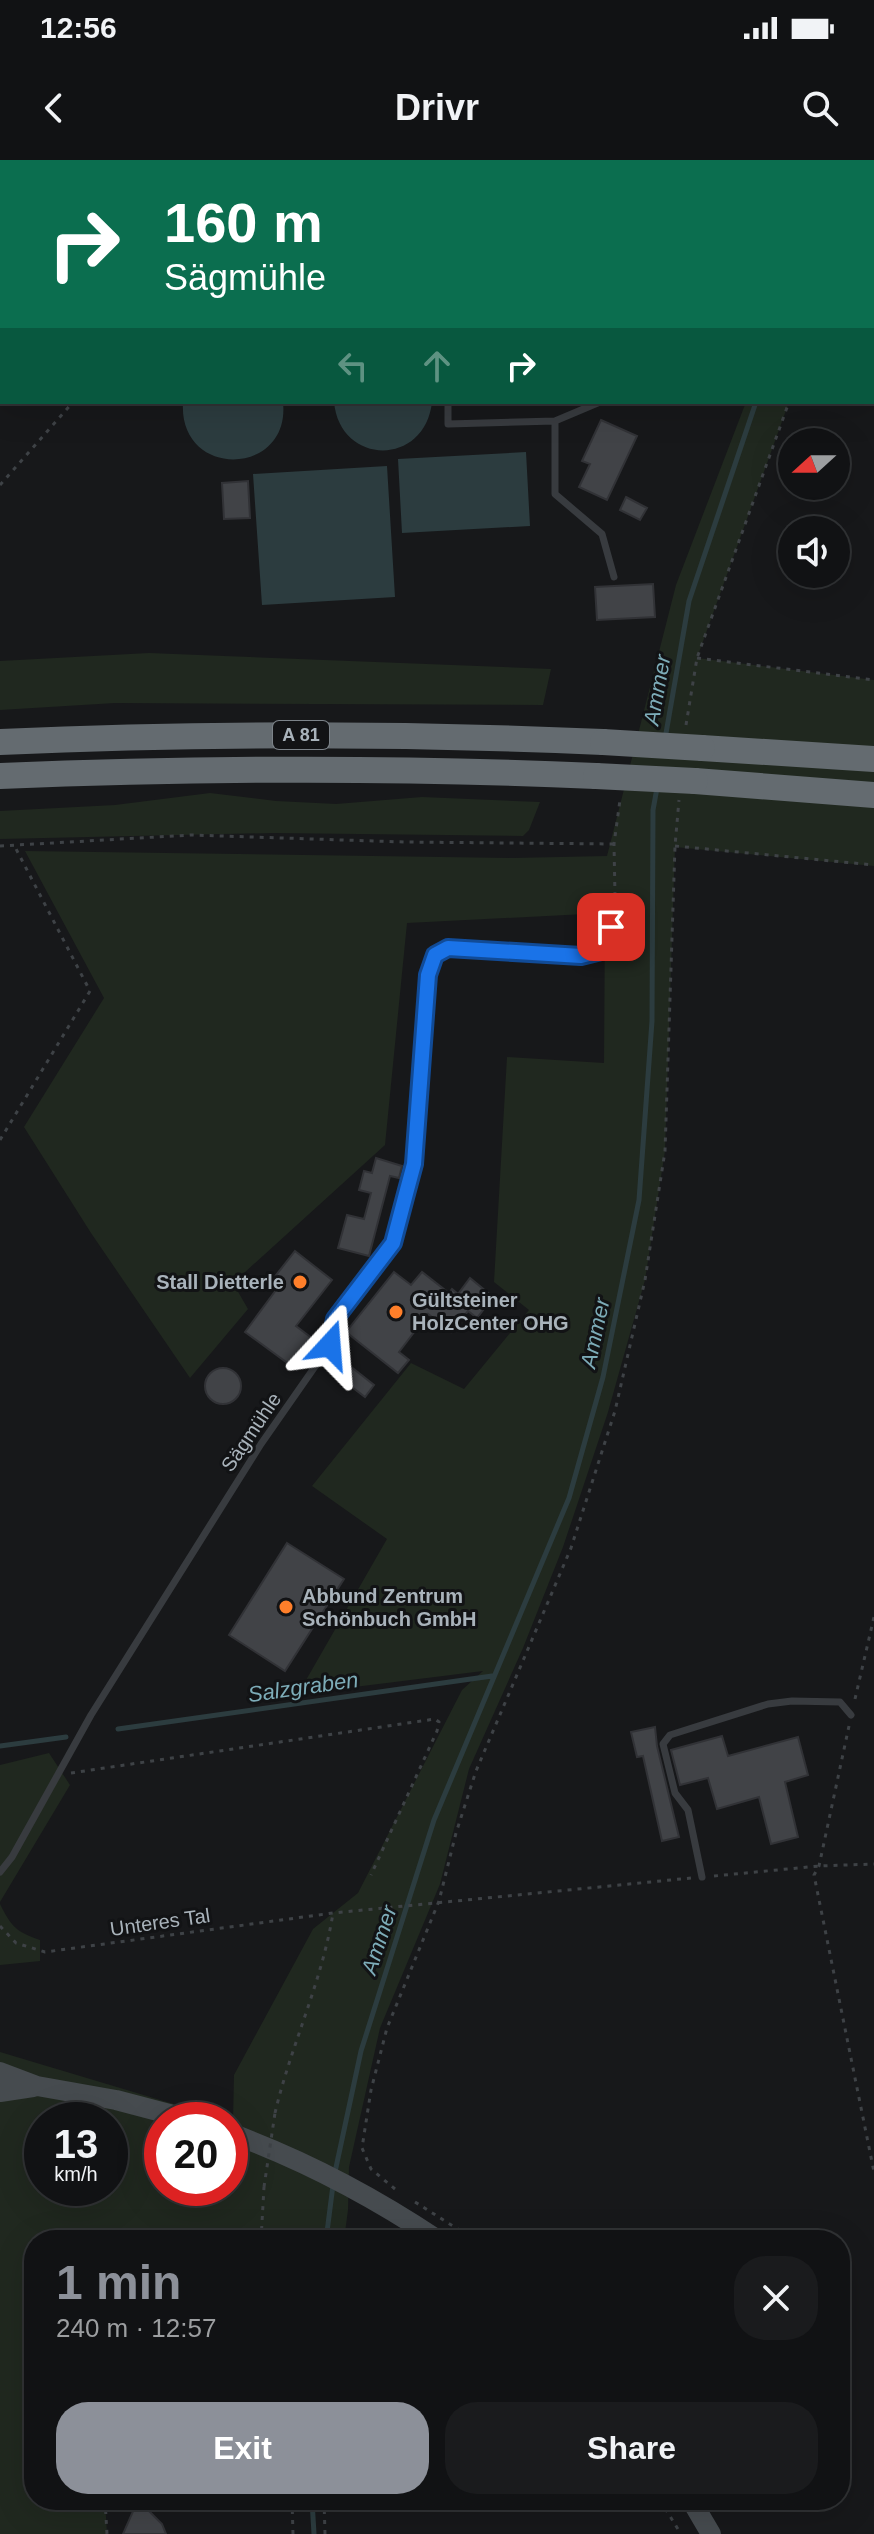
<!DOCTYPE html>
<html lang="en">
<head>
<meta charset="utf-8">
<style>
	body { margin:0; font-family:Arial,sans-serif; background:#1a1b1d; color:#f1f3f6; height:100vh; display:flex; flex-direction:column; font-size:30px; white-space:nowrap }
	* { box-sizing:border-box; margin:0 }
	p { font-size:26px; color:#9c9ea0 }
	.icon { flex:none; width:44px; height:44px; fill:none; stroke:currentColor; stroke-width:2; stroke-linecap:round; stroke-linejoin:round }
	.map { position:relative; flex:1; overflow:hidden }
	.details { position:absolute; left:24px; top:2070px; width:826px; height:280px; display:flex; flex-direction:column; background:#111214; border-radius:32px; box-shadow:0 8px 32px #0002,0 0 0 2px #303234 }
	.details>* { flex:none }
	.hud { position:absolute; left:0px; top:0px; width:874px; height:244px; box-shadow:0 8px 32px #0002,0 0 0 2px #303234; background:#0b6e4f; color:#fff; overflow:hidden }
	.needle { width:52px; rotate:249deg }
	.buttons { position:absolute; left:778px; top:268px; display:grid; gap:16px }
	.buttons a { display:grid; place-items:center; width:72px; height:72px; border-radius:50%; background:#111214; box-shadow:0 8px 32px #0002,0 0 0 2px #303234; font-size:40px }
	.speed { position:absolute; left:24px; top:1942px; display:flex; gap:16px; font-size:40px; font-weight:700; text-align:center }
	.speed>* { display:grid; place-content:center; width:104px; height:104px; border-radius:50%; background:#111214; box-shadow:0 8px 32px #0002,0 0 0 2px #303234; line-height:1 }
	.speed small { font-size:20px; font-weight:400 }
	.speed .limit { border:12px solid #d22; background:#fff; color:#111 }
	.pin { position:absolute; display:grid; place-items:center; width:68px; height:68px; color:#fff; margin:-34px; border-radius:16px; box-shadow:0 4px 12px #0006 }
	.me { position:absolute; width:88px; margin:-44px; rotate:19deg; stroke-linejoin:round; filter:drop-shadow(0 0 6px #0008) }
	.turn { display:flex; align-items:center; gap:28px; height:168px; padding:0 32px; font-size:36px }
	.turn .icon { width:104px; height:104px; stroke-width:2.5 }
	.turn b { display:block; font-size:56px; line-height:68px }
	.lanes { display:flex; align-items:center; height:76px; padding:0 32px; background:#0003; justify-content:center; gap:40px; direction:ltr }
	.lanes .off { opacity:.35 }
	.round { display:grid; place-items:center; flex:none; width:84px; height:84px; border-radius:32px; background:#1a1b1d }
	.overview { display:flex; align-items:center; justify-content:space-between; height:136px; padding:0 32px }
	h1 { font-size:48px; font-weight:700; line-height:60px; color:#8c9099 }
	.action { display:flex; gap:16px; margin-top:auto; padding:16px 32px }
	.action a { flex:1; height:92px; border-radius:32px; background:#8c9099; color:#fff; font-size:32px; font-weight:700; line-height:92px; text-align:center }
	.action a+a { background:#1a1b1d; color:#f1f3f6 }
	.status { display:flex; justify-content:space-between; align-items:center; height:56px; padding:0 40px; background:#111214; direction:ltr }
	.status svg { height:22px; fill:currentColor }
	header { display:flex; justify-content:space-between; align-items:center; height:104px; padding:0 32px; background:#111214; font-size:36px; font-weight:700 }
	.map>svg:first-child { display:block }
</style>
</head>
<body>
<div class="status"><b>12:56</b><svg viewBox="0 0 49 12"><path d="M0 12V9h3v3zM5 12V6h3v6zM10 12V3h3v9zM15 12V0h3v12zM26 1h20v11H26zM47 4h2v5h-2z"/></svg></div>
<header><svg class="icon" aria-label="back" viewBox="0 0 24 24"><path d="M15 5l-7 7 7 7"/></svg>Drivr<svg class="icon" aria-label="search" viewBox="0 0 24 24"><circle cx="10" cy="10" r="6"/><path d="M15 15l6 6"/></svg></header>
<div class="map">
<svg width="874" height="2374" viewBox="0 0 874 2374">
	<rect width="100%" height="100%" fill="#17181a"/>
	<!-- green -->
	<path fill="#20281f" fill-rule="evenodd" d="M 746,242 L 789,242 L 697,498 L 874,520 L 874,706 L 675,687 L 665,991 L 645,1120 L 608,1252 L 563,1387 L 523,1488 L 469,1609 L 440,1724 L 380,1868 L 349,2007 L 348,2050 L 344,2080 L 34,2080 L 34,2340 L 105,2340 L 107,2374 L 0,2374 L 0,1892 L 227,1960 L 162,1960 L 162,2028 L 230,2028 L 230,1961 L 233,1961 L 234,1915 L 313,1769 L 358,1733 L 462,1530 L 483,1511 L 298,1534 L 387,1379 L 312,1326 L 411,1203 L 464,1229 L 529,1150 L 494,1122 L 507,897 L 604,903 L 605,753 L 407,763 L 385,985 L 233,1123 L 248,1149 L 190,1218 L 91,1073 L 24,967 L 104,838 L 25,691 L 513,698 L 607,696 L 676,425 ZM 42,1960 L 110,1960 L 110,2028 L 42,2028 Z
		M 149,493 L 551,509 L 543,545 L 115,543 L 0,550 L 0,501 Z
		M 210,633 L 276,641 L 336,644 L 422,637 L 540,642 L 529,670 L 523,676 L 273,673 L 0,679 L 0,651 L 115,645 Z
		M 49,1593 L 70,1625 L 0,1742 L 0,1605 Z
		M 0,1744 C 11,1766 16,1772 40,1780 L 40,1801 L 0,1805 Z"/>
	<!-- water -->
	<path fill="#2c3c3f" d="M 183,242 L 283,242 C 291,317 178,320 183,242 Z
		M 334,242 L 432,242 C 425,307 340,306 334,242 Z
		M 526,292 L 530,366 L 402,373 L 398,299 Z
		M 387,306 L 395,437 L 262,445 L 253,314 Z"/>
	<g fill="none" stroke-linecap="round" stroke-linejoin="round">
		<!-- stream -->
		<path stroke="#2c3c3f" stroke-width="5" d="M 872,22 L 874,19
			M 665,579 L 689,441 L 756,242
			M 118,1569 L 492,1516
			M 0,1586 L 66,1577
			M 335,2012 L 361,1891 L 434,1660 L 569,1338 L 603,1217 L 639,1040 L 652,861 L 653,650 L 657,628
			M 326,2080 L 333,2025
			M 312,2340 L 314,2374"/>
	</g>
	<!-- building -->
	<path fill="#414347" stroke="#313236" stroke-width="2" d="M 601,260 L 637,276 L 607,340 L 579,327 L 590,304 L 582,301 Z
		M 248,321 L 250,358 L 224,359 L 222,323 Z
		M 626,337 L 647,348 L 640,360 L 620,350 Z
		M 653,424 L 655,457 L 597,460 L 595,427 Z
		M 376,998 L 402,1006 L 399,1018 L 390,1016 L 369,1096 L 338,1088 L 347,1055 L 364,1059 L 371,1033 L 359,1030 L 364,1011 L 372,1013 Z
		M 295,1091 L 332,1120 L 296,1166 L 317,1182 L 297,1210 L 245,1172 L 276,1130 L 269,1124 Z
		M 394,1112 L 411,1125 L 422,1112 L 449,1133 L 452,1129 L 458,1134 L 470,1118 L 493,1137 L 477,1158 L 468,1151 L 451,1172 L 428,1154 L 399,1192 L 409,1200 L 398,1213 L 346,1172 Z
		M 345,1202 L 374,1225 L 365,1237 L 335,1214 Z
		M205 1226a18 18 0 1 1 36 0a18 18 0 1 1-36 0Z
		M 287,1383 L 344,1419 L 285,1511 L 229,1475 Z
		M 655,1567 L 657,1586 L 679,1677 L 662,1681 L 643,1596 L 637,1597 L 631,1572 Z
		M 722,1576 L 728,1596 L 798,1577 L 808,1615 L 785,1622 L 798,1677 L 771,1684 L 759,1637 L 717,1649 L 708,1618 L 680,1625 L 671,1590 Z
		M 138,2340 L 162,2364 L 166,2374 L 123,2374 Z"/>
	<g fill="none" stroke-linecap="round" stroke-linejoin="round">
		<!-- path -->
		<path stroke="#3e4246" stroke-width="3" stroke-dasharray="4 6" stroke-linecap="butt" d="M 0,0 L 3,2
			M 355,2 L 356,0
			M 659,2 L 660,0
			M 859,2 L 861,0
			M 872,74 L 874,70
			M 0,125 L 2,122
			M 0,325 L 73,242
			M 697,498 L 874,520
			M 686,565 L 697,498 L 789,242
			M 0,686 L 191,675 L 404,682 L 614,684
			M 675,686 L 874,705
			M 615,736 L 614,684 L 620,640
			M 0,980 L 90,831 L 14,685
			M 855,1539 L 874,1457
			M 849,1566 L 819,1706 L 814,1715 L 874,2012
			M 71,1613 L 435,1559 L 439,1562 L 437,1571 L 371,1715
			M 714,1716 L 819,1706 L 874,1704
			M 0,1766 L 16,1783 L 45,1792 L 333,1753 L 691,1718
			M 275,1953 C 291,1885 322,1822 333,1753
			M 395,2029 L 371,2009 L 362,1988 L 371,1930 L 387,1868 L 439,1741 L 456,1673 L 476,1611 L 571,1388 L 615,1251 L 645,1120 L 665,991 L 675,686 L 679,640
			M 415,2042 L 475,2080
			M 261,2080 L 264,2027
			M 105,2340 L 107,2374
			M 292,2340 L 293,2374
			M 324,2340 L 325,2374
			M 660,2340 L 681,2374"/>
		<!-- lane -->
		<path stroke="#383b3f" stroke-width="7" d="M 448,242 L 448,264 L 555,261 L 600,242
			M 555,261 L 555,334 L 602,374 L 614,417
			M 0,1712 L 12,1697 L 91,1555 L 261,1284 L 330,1185 L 335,1159 L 393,1083 L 414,1004 L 428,815 L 435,795 L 448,788 L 581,796 L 601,791 L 611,767 L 615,747
			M 702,1717 L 688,1650 L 675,1633 L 663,1584 L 670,1575 L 768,1544 L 792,1541 L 840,1542 L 851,1555"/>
		<!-- secondary -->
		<path stroke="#464b4f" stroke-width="20" d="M 0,1912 L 37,1926 L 116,1940 L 192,1960
			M 0,1932 L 33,1927
			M 230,1973 C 304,2000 372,2036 438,2080
			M 691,2340 L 711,2374"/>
		<!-- highway -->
		<path stroke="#646b70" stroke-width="26" d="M 0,582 C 201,573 402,573 603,582
			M 702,588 L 874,599
			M 0,616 C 199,608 397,607 596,616
			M 695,621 L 874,635"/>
		<!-- path-bridge -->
		<path stroke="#3e4246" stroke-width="3" stroke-dasharray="4 6" stroke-linecap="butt" d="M 264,2027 L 275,1953"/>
		<!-- highway-bridge -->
		<path stroke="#646b70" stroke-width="26" d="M 603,582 L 702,588
			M 596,616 L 695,621"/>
	</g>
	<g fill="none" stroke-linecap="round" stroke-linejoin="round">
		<defs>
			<path id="route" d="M 330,1185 L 335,1159 L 393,1083 L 407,1030 L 414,1004 L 428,815 L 435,795 L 448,788 L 581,796 L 601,791 L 611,767"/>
		</defs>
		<!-- route casing -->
		<use href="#route" stroke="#114b97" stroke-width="20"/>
		<!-- route -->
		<use href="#route" stroke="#1a73e8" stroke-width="14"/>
	</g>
	<!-- markers -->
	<g fill="#ff7f2a" stroke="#121315" stroke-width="3">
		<circle cx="300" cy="1122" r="8"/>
		<circle cx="396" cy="1152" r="8"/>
		<circle cx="286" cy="1447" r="8"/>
	</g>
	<g text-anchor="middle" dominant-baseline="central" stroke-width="6" stroke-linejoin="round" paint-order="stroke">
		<!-- shield labels -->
		<rect fill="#121315" stroke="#7c8389" stroke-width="2" x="273" y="561" width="56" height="28" rx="6"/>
		<g font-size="18" font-weight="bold" fill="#a9b3bb">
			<text x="301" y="575">A 81</text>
		</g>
		<!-- poi labels -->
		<g font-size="20" font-weight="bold" fill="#a9b3bb" stroke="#121315" text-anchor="start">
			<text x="284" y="1122" text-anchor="end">Stall Dietterle</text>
			<text x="412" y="1140">Gültsteiner<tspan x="412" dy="23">HolzCenter OHG</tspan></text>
			<text x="302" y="1436">Abbund Zentrum<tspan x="302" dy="23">Schönbuch GmbH</tspan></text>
		</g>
		<!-- street labels -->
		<g font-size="20" fill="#a9b3bb" stroke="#121315">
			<text transform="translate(251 1272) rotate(-56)">Sägmühle</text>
			<text transform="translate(160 1762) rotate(-8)">Unteres Tal</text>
		</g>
		<!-- water labels -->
		<g font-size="22" font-style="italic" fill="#7dacb8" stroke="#121315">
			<text transform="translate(657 530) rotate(-80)">Ammer</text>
			<text transform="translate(595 1173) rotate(-78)">Ammer</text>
			<text transform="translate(303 1527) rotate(-8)">Salzgraben</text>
			<text transform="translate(379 1780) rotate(-72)">Ammer</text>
		</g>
	</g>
</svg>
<div class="buttons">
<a><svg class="needle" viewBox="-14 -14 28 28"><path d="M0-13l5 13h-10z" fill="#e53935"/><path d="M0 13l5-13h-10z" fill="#9c9ea0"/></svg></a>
<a><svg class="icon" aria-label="sound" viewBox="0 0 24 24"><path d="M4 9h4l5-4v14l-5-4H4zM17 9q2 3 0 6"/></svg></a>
</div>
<div class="speed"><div>13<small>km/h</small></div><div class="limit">20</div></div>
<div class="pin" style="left:611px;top:767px;background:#d93025"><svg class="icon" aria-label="arrive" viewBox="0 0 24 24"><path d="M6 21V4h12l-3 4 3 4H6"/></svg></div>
<svg class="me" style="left:330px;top:1185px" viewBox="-20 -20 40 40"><path d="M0-17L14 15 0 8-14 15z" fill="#1a73e8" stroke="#fff" stroke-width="4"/></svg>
<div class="hud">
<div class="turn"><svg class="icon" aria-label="right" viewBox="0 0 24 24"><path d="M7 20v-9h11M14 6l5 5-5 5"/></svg><div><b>160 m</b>Sägmühle</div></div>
<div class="lanes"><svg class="icon off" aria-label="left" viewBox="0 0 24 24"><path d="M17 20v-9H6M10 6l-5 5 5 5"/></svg><svg class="icon off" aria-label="ahead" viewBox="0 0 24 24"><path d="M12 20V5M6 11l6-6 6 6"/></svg><svg class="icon" aria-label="right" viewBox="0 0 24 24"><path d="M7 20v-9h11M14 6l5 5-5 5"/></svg></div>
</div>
<section class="details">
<div class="overview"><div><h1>1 min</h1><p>240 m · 12:57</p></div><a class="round"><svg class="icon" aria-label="close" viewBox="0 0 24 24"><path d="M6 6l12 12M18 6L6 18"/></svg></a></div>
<div class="action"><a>Exit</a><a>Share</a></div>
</section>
</div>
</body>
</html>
